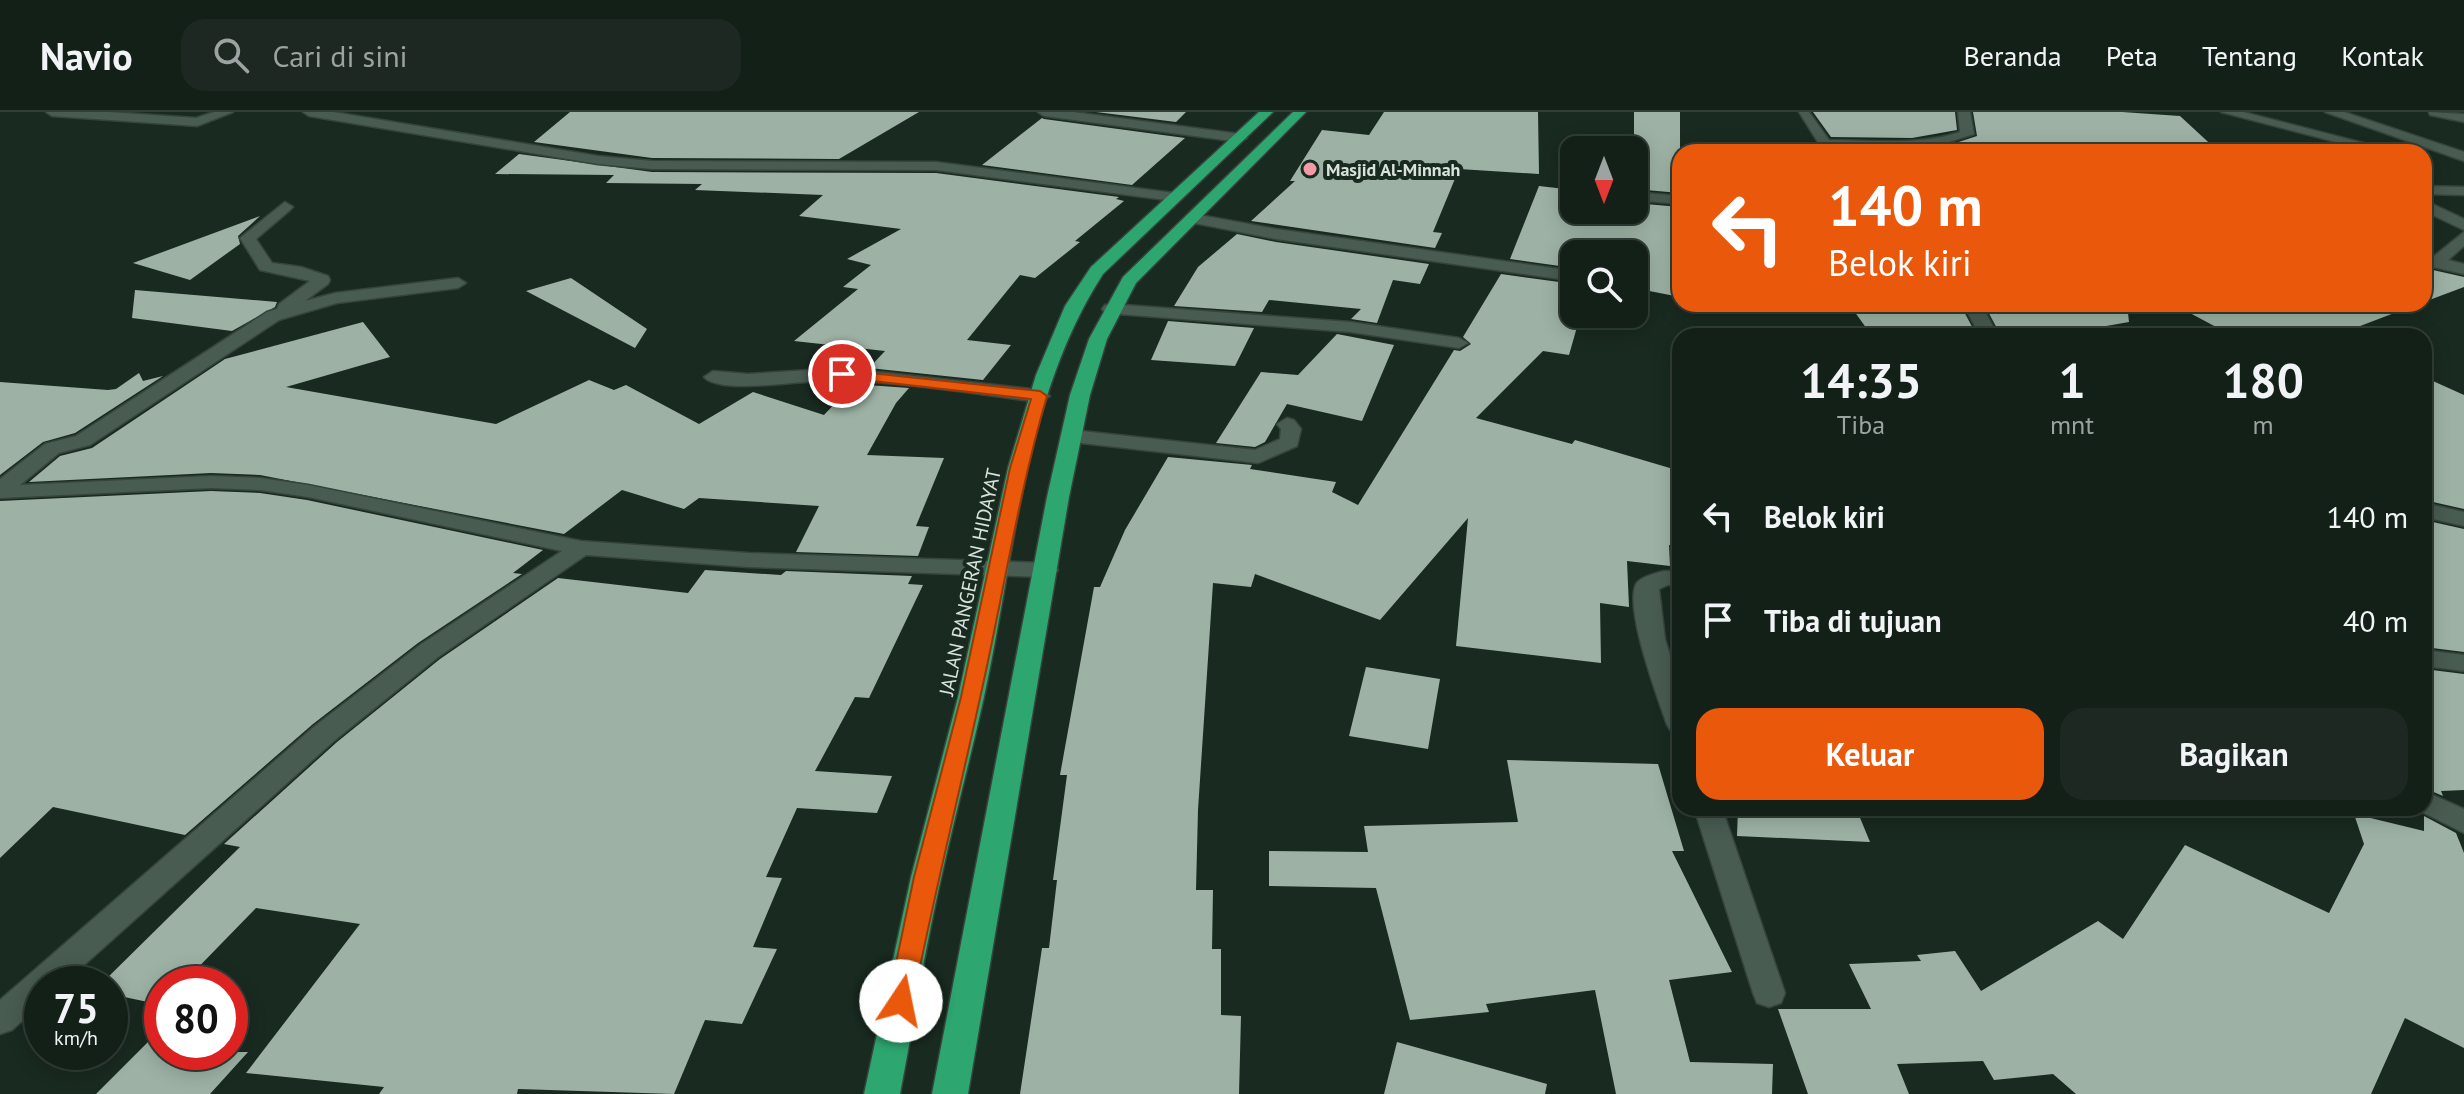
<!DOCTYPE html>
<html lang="id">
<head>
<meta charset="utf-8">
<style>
	body { margin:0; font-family:"PT Sans",sans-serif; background:#1c2821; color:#f1f3f6; height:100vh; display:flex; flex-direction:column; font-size:30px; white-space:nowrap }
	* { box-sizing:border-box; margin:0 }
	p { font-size:26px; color:#9da3a2 }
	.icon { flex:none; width:44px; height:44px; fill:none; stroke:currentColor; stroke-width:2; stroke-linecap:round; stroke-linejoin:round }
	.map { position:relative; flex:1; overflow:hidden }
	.drawer { position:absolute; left:1672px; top:216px; width:760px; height:488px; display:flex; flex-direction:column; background:#132018; border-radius:24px; box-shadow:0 4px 20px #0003,0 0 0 2px #323e37 }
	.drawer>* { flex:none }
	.top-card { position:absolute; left:1672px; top:32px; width:760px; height:168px; border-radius:24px; box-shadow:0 4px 20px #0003,0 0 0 2px #323e37; background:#ea580c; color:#fff; overflow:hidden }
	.needle { width:52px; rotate:180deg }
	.fabs { position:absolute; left:1560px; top:24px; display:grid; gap:16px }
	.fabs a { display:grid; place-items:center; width:88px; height:88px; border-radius:16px; background:#132018; box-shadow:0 4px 20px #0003,0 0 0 2px #323e37; font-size:40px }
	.speed { position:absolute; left:24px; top:854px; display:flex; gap:16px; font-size:40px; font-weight:700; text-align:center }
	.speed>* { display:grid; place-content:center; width:104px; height:104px; border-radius:50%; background:#132018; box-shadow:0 4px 20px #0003,0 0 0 2px #323e37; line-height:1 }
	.speed small { font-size:20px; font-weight:400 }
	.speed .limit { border:12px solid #d22; background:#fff; color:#111 }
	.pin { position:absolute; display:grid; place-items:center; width:68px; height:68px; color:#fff; margin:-34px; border:4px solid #fff; border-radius:50%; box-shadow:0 2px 8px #0007 }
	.me { position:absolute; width:88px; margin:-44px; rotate:11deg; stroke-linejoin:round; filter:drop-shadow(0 0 6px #0008) }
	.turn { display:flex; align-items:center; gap:28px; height:168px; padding:0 24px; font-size:36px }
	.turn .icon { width:104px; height:104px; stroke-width:2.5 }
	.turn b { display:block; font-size:56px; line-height:68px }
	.eta { display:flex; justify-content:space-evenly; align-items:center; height:136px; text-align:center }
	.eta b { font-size:48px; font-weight:800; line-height:56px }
	.button { display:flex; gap:16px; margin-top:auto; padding:16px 24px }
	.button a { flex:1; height:92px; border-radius:24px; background:#ea580c; color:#fff; font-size:32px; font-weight:800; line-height:92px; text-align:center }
	.button a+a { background:#1c2821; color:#f1f3f6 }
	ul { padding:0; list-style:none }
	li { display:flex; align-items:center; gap:24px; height:104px; padding:0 24px }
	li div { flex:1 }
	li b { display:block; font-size:30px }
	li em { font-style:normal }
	header { display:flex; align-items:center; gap:48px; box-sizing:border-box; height:112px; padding:0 40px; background:#132018; border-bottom:2px solid #323e37 }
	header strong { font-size:38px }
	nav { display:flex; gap:44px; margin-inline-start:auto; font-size:28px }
	.search { width:560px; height:72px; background:#1c2821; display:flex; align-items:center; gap:20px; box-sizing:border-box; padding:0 28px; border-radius:24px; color:#9da3a2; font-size:30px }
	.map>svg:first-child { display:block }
</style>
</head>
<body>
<header>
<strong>Navio</strong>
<div class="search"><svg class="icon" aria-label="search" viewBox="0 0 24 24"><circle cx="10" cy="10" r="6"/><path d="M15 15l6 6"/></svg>Cari di sini</div>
<nav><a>Beranda</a><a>Peta</a><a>Tentang</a><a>Kontak</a></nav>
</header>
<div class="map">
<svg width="2464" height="982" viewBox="0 0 2464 982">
	<rect width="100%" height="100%" fill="#192a20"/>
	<!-- building -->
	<path fill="#9db2a5" d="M 570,0 L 919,0 L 839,47 L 652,46 L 534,30 Z
		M 1096,0 L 1186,0 L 1176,10 Z
		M 1384,0 L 1538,0 L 1539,62 L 1459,57 L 1433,120 L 1442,121 L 1435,136 L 1251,109 L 1295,69 L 1290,69 L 1322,18 L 1369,23 Z
		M 1634,0 L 1680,0 L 1680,81 L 1634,77 Z
		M 1813,0 L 1955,0 L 1957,18 L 1912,26 L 1831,25 Z
		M 1973,0 L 2122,0 L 2180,4 L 2219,40 L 1841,39 L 1934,38 L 1977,24 Z
		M 1042,6 L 1044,7 L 1185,26 L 1132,73 L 982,53 Z
		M 519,42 L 652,60 L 936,61 L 1119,85 L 1116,87 L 1124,89 L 1075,129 L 1080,130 L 1035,166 L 1020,163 L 967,228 L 1011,233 L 983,268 L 869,256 L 885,239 L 794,229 L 858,177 L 843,175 L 871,153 L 847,147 L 901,117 L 799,104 L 823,83 L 695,78 L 702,72 L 606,71 L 614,63 L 495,62 Z
		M 1539,74 L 1574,78 L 1574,98 L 1634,98 L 1634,91 L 1680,95 L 1680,185 L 1634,176 L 1634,142 L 1574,142 L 1574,156 L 1510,147 Z
		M 260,104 L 238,124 L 240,132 L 190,168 L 133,151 Z
		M 1237,122 L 1276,130 L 1429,152 L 1420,172 L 1393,168 L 1377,211 L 1351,207 L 1361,197 L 1269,188 L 1262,200 L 1174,194 L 1198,155 Z
		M 2424,156 L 2464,165 L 2464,175 L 2424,190 Z
		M 1501,162 L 1574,172 L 1574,202 L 1598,202 L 1595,210 L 1579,208 L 1569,243 L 1543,239 L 1476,306 L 1572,332 L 1575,328 L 1680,359 L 1679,434 L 1669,433 L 1670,454 L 1627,449 L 1629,495 L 1600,491 L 1601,551 L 1456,534 L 1468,406 L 1380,508 L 1255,462 L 1251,475 L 1213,471 L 1198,698 L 1196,778 L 1213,778 L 1212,837 L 1221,837 L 1221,903 L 1241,904 L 1239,982 L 1020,982 L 1042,836 L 1049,836 L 1057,768 L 1053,768 L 1067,663 L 1060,663 L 1094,475 L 1100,475 L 1125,418 L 1168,345 L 1252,353 L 1250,357 L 1336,370 L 1332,380 L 1358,393 L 1454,238 L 1460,239 L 1471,232 L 1463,225 Z
		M 571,166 L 647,217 L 635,236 L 526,179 Z
		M 135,178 L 277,190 L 275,195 L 232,219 L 132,206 Z
		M 1849,192 L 1960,192 L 1977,224 L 1872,224 Z
		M 1984,192 L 2127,192 L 2129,210 L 2049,224 L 2001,224 Z
		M 2173,192 L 2409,192 L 2410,195 L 2334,224 L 2233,224 Z
		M 1168,209 L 1254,216 L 1235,254 L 1151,248 Z
		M 363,210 L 390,245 L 286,275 L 496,312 L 589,268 L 614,278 L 626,273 L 699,312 L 753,280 L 824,303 L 853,272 L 909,276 L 896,291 L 867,343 L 944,346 L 916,414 L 929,415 L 918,444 L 796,440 L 819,394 L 699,386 L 684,397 L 622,378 L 564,422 L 260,363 L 211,361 L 29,370 L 60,344 L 92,336 L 225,247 Z
		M 1337,222 L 1394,233 L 1362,309 L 1287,292 L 1265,330 L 1255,335 L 1216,331 L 1261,260 L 1298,263 Z
		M 139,261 L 143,269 L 163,264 L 75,321 L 43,330 L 0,363 L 0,270 L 108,278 L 116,277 Z
		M 2424,265 L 2464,283 L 2464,397 L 2424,388 Z
		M 211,379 L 260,381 L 307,388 L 543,438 L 513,461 L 522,462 L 418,531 L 313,612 L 185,723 L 53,695 L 0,746 L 0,389 Z
		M 2424,408 L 2464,417 L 2464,540 L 2424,535 Z
		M 705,458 L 781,463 L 786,459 L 912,464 L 908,472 L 923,473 L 869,586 L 855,585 L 815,659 L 892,664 L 877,701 L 797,696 L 766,765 L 782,766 L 753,835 L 777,837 L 742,912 L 705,908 L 674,982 L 518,977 L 517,982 L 379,982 L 384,975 L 246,961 L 360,812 L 256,796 L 182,872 L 162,872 L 162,893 L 110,882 L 110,872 L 101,872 L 240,735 L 224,732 L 337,630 L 440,547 L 558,466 L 688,481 Z
		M 1366,555 L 1440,567 L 1428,637 L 1349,624 Z
		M 2424,557 L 2464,562 L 2464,678 L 2441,679 L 2443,684 L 2424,676 Z
		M 1507,648 L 1658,652 L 1684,739 L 1672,739 L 1732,860 L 1669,868 L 1690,950 L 1773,952 L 1772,982 L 1616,982 L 1595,878 L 1486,892 L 1489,900 L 1410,908 L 1376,776 L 1269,774 L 1269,739 L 1368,740 L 1364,714 L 1518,710 Z
		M 1738,696 L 1856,696 L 1870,730 L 1737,724 Z
		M 2354,702 L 2424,719 L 2424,704 L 2456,721 L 2464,741 L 2464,936 L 2405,906 L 2371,982 L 2076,982 L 2053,962 L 1994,968 L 1983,949 L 1897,952 L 1909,982 L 1808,982 L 1778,897 L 1871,897 L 1849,852 L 1921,849 L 1917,843 L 1955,839 L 1981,879 L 2098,809 L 2123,827 L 2185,733 L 2329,801 L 2364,732 Z
		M 162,916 L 162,940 L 248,940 L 210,982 L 96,982 Z
		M 1397,930 L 1547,972 L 1545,982 L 1384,982 Z"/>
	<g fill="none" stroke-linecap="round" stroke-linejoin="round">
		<defs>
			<path id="minor" d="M 46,0 L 109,0 L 196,6 L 214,0 L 233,0 L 197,14 L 52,4 Z
				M 303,0 L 333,0 L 598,44 L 652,49 L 936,50 L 1174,81 L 1181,85 L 1174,89 L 936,58 L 652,57 L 598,52 L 309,4 Z
				M 1038,0 L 1073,0 L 1240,22 L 1247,26 L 1240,30 L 1044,4 Z
				M 1799,0 L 1809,0 L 1829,28 C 1873,28 1918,34 1960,20 L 1958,0 L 1970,0 L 1974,22 L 1933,35 L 1835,36 L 1838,40 L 1824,40 Z
				M 2221,0 L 2243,0 L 2398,40 L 2374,40 Z
				M 2325,0 L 2344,0 L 2464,40 L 2464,49 Z
				M 2429,0 L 2464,2 L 2464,10 L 2430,3 Z
				M 2424,74 L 2464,75 L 2464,83 L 2424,82 Z
				M 1634,80 L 1680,84 L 1680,92 L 1634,88 Z
				M 2424,88 L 2464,107 L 2464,118 L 2424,99 Z
				M 285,90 L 293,95 L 290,98 L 256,127 L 272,151 L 301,155 L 328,164 L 330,168 L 328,172 L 305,189 L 335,181 L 458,166 L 466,171 L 458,176 L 337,191 L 279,208 L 90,333 L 59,341 L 20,373 L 211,364 L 260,366 L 308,373 L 581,429 L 748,441 L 1046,451 L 1054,453 L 1058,458 L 1054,463 L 1046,465 L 748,455 L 586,443 L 438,545 L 335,628 L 63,872 L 42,872 L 42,891 L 12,918 L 0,922 L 0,888 L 315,614 L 420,533 L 562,439 L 308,385 L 260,378 L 211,376 L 0,386 L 0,367 L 45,332 L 76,324 L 267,200 L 277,197 L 279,192 L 310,169 L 260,158 L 240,126 Z
				M 1194,102 L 1276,117 L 1574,159 L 1574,169 L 1276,127 L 1189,110 L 1189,104 Z
				M 2464,120 L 2464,134 L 2448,148 L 2464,152 L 2464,162 L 2424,153 L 2424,143 L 2433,145 Z
				M 1111,192 L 1350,210 L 1459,226 L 1468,231 L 1459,236 L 1350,220 L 1105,201 L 1102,197 L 1105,193 Z
				M 1963,192 L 1981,192 L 1998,224 L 1980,224 Z
				M 842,256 L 1040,278 L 1050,284 L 1040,290 C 963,281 883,265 806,270 C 784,271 718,281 704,265 L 713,259 L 748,262 Z
				M 1287,306 L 1294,308 L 1301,317 L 1297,334 L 1258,351 L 1072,330 L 1062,324 L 1072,318 L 1255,338 L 1280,327 L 1281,317 L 1277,312 Z
				M 2424,391 L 2464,400 L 2464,414 L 2424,405 Z
				M 1664,459 L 1680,459 L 1680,473 L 1668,473 L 1659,477 L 1665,527 L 1680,576 L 1680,622 L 1671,619 L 1667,613 C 1658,586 1624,497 1636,472 C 1640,465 1656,461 1664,459 Z
				M 2424,538 L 2464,543 L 2464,559 L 2424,554 Z
				M 2424,679 L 2464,697 L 2464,721 L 2414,696 L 2424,696 Z
				M 1694,696 L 1722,696 L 1785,881 L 1781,891 L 1769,895 L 1757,891 L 1753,881 Z"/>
			<path id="highway" d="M 1259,0 L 1273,0 L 1103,162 C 1023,286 1015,444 984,585 C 971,644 955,703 942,762 C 925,835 914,909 900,982 L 864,982 L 911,765 L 958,585 L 1008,356 L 1036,263 L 1065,194 L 1091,155 Z
				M 1293,0 L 1306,0 L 1136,171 L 1107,227 L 1090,283 L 1069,385 L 968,982 L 932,982 L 1047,385 L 1070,283 L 1089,227 L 1123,165 Z"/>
		</defs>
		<!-- minor casing -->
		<use href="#minor" stroke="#36443c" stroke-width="3"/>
		<!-- highway casing -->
		<use href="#highway" stroke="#36443c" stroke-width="3"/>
		<!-- minor -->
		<use href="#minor" fill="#495c51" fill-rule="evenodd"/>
		<!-- highway -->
		<use href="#highway" fill="#2da670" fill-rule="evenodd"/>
	</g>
	<!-- route -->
	<path fill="#ea580c" stroke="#983908" stroke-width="2" d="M 842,258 L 1040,279 L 1047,284 C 1018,383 1003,485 980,586 C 958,687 933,787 913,889 L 909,897 L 901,900 L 892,897 L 888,889 L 914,765 L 961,585 L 1010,356 L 1031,287 L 837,265 L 837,259 Z"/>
	<!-- markers -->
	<circle fill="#f39aa9" stroke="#192a20" stroke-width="3" cx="1310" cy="57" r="8"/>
	<g text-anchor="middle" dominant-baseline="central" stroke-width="8" stroke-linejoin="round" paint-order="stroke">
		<!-- far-poi labels -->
		<g font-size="18" font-weight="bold" fill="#d8e3dc" stroke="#192a20" text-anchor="start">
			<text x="1326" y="57">Masjid Al-Minnah</text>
		</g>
		<!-- street labels -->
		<g font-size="20" fill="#d8e3dc" stroke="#192a20">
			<text transform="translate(970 470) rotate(-78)">JALAN PANGERAN HIDAYAT</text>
		</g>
	</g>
</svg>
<div class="fabs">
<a><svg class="needle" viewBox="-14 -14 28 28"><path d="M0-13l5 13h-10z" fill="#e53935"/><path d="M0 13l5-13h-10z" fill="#9da3a2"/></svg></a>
<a><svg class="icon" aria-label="search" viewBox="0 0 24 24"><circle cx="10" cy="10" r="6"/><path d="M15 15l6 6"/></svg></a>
</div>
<div class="speed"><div>75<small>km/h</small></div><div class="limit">80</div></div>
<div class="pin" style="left:842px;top:262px;background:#d93025"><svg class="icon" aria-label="arrive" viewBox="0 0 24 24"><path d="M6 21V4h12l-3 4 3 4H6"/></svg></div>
<svg class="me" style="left:901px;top:889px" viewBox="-20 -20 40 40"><circle r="19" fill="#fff"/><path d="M0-13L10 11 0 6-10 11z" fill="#ea580c"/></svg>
<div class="top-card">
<div class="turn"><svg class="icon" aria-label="left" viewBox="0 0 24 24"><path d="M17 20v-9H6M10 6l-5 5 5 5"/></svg><div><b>140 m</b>Belok kiri</div></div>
</div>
<section class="drawer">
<div class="eta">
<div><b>14:35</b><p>Tiba</p></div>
<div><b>1</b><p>mnt</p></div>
<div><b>180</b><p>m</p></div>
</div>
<ul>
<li><svg class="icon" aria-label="left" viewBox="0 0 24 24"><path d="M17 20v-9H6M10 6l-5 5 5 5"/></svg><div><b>Belok kiri</b></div><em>140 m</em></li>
<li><svg class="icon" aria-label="arrive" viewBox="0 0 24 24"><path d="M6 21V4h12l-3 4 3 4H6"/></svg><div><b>Tiba di tujuan</b></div><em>40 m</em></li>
</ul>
<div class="button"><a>Keluar</a><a>Bagikan</a></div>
</section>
</div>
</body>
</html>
